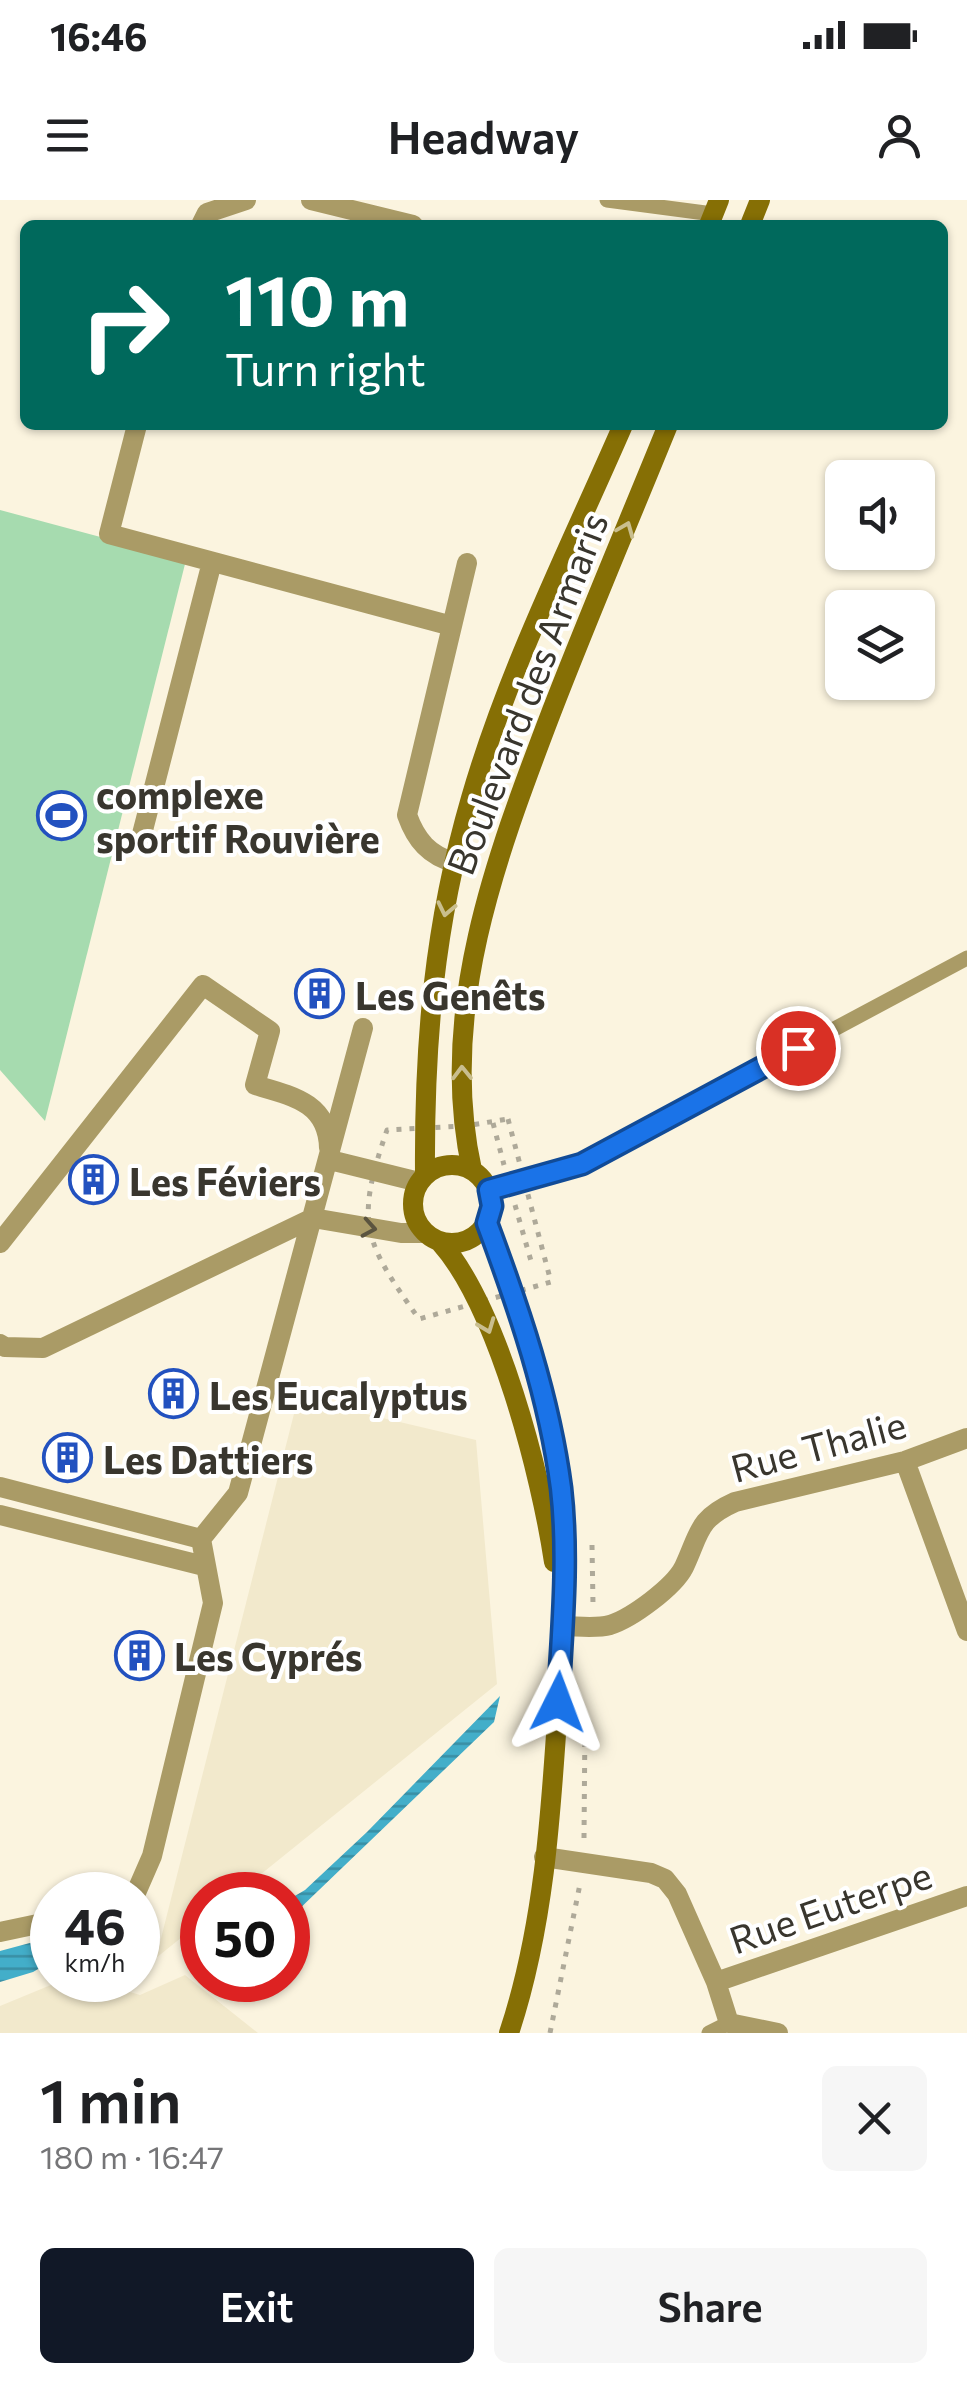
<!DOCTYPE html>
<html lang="en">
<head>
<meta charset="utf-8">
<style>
	body { margin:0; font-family:Commissioner,sans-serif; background:#f6f6f6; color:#202124; height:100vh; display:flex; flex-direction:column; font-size:38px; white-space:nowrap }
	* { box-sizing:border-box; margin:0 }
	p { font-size:32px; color:#757577 }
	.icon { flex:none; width:55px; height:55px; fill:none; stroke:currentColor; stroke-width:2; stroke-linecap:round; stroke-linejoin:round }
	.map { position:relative; height:1833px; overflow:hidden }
	.details { display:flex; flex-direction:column; background:#fff; flex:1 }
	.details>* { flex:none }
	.guide { position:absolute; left:20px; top:20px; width:928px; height:210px; border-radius:15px; box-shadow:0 2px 8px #0004; background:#00695c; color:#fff; overflow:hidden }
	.fabs { position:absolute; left:825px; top:260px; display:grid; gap:20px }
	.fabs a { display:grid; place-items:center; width:110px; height:110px; border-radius:15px; background:#fff; box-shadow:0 2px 8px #0004; font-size:50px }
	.speed { position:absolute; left:30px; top:1672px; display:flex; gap:20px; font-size:50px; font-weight:700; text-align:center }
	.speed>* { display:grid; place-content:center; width:130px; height:130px; border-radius:50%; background:#fff; box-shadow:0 2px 8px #0004; line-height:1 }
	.speed small { font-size:25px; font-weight:400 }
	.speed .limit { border:15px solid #d22; background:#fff; color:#111 }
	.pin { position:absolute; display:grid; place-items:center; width:85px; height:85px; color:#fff; margin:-42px; border:5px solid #fff; border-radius:50%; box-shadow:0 2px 10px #0007 }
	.me { position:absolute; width:110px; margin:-55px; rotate:3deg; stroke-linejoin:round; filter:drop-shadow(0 0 8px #0008) }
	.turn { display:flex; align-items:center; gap:35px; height:210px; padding:0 40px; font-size:45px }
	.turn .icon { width:130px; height:130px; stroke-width:2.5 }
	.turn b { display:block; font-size:70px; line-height:85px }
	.round { display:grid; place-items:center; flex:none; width:105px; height:105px; border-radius:15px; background:#f6f6f6 }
	.overview { display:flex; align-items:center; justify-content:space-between; height:170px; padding:0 40px }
	h1 { font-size:60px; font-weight:600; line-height:75px }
	.button { display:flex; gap:20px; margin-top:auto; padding:20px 40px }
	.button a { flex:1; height:115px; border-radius:15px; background:#111827; color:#fff; font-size:40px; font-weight:600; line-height:115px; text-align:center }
	.button a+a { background:#f6f6f6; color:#202124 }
	.status { display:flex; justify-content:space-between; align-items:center; height:70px; padding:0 50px; background:#fff; direction:ltr }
	.status svg { height:28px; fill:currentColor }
	header { display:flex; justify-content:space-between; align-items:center; height:130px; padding:0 40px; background:#fff; font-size:45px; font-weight:600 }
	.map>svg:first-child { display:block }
</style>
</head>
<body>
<div class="status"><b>16:46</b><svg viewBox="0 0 49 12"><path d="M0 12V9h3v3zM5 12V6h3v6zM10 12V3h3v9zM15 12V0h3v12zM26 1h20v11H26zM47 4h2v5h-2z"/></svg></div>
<header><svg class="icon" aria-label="menu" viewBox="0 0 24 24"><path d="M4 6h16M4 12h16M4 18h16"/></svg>Headway<svg class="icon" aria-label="person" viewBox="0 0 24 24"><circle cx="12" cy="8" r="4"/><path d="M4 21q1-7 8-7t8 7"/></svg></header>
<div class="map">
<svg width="967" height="1833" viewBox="0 0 967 1833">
	<defs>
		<pattern id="water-rules" width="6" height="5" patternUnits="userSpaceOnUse" patternTransform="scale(2.5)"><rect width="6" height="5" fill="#43aec9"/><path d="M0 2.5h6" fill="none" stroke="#398ea4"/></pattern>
	</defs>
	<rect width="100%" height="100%" fill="#fbf4df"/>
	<!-- built -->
	<path fill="#f2e9cc" d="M 298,1198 L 476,1240 L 497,1484 L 235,1695 L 202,1695 L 202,1721 L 156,1758 Z
		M 185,1775 L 258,1833 L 0,1833 L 0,1806 L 63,1780 L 90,1780 L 140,1795 Z"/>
	<!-- garden -->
	<path fill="#a6dbaf" d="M 0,310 L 186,360 L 45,921 L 0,870 Z"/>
	<!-- water -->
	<path fill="url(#water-rules)" d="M 500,1496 L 494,1522 L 293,1715 L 288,1716 L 288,1700 L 305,1690 L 367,1632 Z
		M 52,1737 L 52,1761 L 33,1772 L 0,1782 L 0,1751 Z"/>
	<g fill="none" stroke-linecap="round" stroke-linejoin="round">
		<!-- path -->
		<path stroke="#aea999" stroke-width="5" stroke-dasharray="5 8" stroke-linecap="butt" d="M 508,919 L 551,1082 L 419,1119 C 363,1040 355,1023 387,930 L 465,926 Z
			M 493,923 L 504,965
			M 515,1005 L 531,1061
			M 592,1345 L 593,1404
			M 584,1638 L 585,1519
			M 550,1833 L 580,1684"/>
		<!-- service -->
		<path stroke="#aa9b66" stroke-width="15" d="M 607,0 L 713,14
			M 489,990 L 582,964 L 967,758
			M 709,1833 L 729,1823"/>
		<!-- minor -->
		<path stroke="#aa9b66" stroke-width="20" d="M 311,0 L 413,25
			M 201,25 L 207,13 L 246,0
			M 137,225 L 109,334 L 452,426 L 407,615 C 416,640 429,656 456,663
			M 452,426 L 467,363
			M 142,634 L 212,362
			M 330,960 L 419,982
			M 0,1043 L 203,785 L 270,831 L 255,885 C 293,896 328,903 329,948
			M 0,1144 L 5,1147 L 43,1148 L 313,1018 L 401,1033 L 425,1033
			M 905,1261 L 967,1431
			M 0,1287 L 201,1339
			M 0,1315 L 204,1366
			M 562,1426 C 577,1426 595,1429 610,1425 C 632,1418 674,1387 684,1367 C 700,1333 697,1319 735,1302 L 905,1261 L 967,1238
			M 544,1657 L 651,1673 L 665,1679 L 677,1694 L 716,1782 L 729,1823 L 778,1833
			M 135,1695 L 152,1656 L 213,1403 L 201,1339 L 238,1293 L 363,828
			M 0,1732 L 52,1721
			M 716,1782 L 967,1696"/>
		<!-- secondary -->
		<path stroke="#866f05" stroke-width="20" d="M 709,25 L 719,0
			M 750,25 L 760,0
			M413 1004a39 39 0 1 1 78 0a39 39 0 1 1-78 0Z
			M 472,970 C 437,813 496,657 551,513 C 588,417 629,321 668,225
			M 425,975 C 424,843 434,725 471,598 C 508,470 570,347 623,225
			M 487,1023 C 515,1096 542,1170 555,1247 C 569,1333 563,1418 558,1504 C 551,1614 544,1728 509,1833
			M 440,1042 C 498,1107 541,1275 554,1362"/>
	</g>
	<!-- one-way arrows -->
	<defs><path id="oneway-chevron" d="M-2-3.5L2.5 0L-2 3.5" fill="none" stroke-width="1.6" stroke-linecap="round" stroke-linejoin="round" transform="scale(2.5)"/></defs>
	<g stroke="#c9be8e">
		<use href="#oneway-chevron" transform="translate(626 329) rotate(-68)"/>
		<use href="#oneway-chevron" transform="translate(446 709) rotate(102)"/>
		<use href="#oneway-chevron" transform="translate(462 873) rotate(-91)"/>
		<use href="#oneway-chevron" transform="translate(487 1126) rotate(69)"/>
	</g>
	<use stroke="#5b543f" href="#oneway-chevron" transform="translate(369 1028) rotate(10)"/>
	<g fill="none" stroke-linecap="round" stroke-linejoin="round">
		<defs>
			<path id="route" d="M 558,1502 C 562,1431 569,1358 561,1288 C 549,1196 519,1109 487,1023 L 492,1006 L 489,990 L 582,964 L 798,848"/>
		</defs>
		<!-- route casing -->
		<use href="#route" stroke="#114b97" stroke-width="25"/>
		<!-- route -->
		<use href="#route" stroke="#1a73e8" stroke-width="18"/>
	</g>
	<!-- icons -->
	<defs>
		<symbol id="stadium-ring" viewBox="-11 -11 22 22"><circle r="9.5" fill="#fff" stroke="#2251bf" stroke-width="1.5"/><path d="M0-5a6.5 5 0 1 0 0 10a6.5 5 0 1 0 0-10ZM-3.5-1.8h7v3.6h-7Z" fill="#2251bf"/></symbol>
		<symbol id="building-ring" viewBox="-11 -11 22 22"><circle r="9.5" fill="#fff" stroke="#2251bf" stroke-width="1.5"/><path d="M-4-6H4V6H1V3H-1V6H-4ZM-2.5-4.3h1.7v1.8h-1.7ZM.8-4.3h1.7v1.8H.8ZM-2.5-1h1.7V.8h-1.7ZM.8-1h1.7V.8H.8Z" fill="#2251bf"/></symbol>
	</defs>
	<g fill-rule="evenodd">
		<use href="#stadium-ring" x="34" y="588" width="55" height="55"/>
		<use href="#building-ring" x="292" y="766" width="55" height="55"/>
		<use href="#building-ring" x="66" y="952" width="55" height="55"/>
		<use href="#building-ring" x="146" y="1166" width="55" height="55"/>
		<use href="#building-ring" x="40" y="1230" width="55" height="55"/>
		<use href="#building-ring" x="112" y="1428" width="55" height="55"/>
	</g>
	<g text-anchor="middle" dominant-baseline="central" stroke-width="8" stroke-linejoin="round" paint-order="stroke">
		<!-- street labels -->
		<g font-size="38" fill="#39362e" stroke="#fff">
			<text transform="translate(526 493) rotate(-69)">Boulevard des Armaris</text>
			<text transform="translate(818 1245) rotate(-15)">Rue Thalie</text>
			<text transform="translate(830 1706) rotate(-19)">Rue Euterpe</text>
		</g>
		<!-- poi labels -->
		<g font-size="38" font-weight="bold" fill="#39362e" stroke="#fff" text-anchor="start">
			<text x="96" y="593">complexe<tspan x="96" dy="44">sportif Rouvière</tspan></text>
			<text x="355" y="794">Les Genêts</text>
			<text x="129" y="980">Les Féviers</text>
			<text x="209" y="1194">Les Eucalyptus</text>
			<text x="103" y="1258">Les Dattiers</text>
			<text x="174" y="1455">Les Cyprés</text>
		</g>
	</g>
</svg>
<div class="fabs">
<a><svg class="icon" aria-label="sound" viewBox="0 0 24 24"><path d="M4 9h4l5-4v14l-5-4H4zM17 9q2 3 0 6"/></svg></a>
<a><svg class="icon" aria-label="layers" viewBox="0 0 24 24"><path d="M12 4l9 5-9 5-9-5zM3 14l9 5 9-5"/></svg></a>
</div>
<div class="speed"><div>46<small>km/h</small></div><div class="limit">50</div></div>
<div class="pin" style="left:798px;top:848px;background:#d93025"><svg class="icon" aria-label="arrive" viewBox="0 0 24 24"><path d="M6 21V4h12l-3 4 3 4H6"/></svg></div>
<svg class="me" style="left:558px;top:1502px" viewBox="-20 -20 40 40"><path d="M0-17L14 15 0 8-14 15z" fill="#1a73e8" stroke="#fff" stroke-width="4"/></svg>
<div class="guide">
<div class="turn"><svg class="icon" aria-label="right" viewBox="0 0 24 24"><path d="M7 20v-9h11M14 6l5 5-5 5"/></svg><div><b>110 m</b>Turn right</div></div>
</div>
</div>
<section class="details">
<div class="overview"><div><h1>1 min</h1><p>180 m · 16:47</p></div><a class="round"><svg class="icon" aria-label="close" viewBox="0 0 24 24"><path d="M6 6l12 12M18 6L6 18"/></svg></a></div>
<div class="button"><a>Exit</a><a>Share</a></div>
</section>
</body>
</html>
